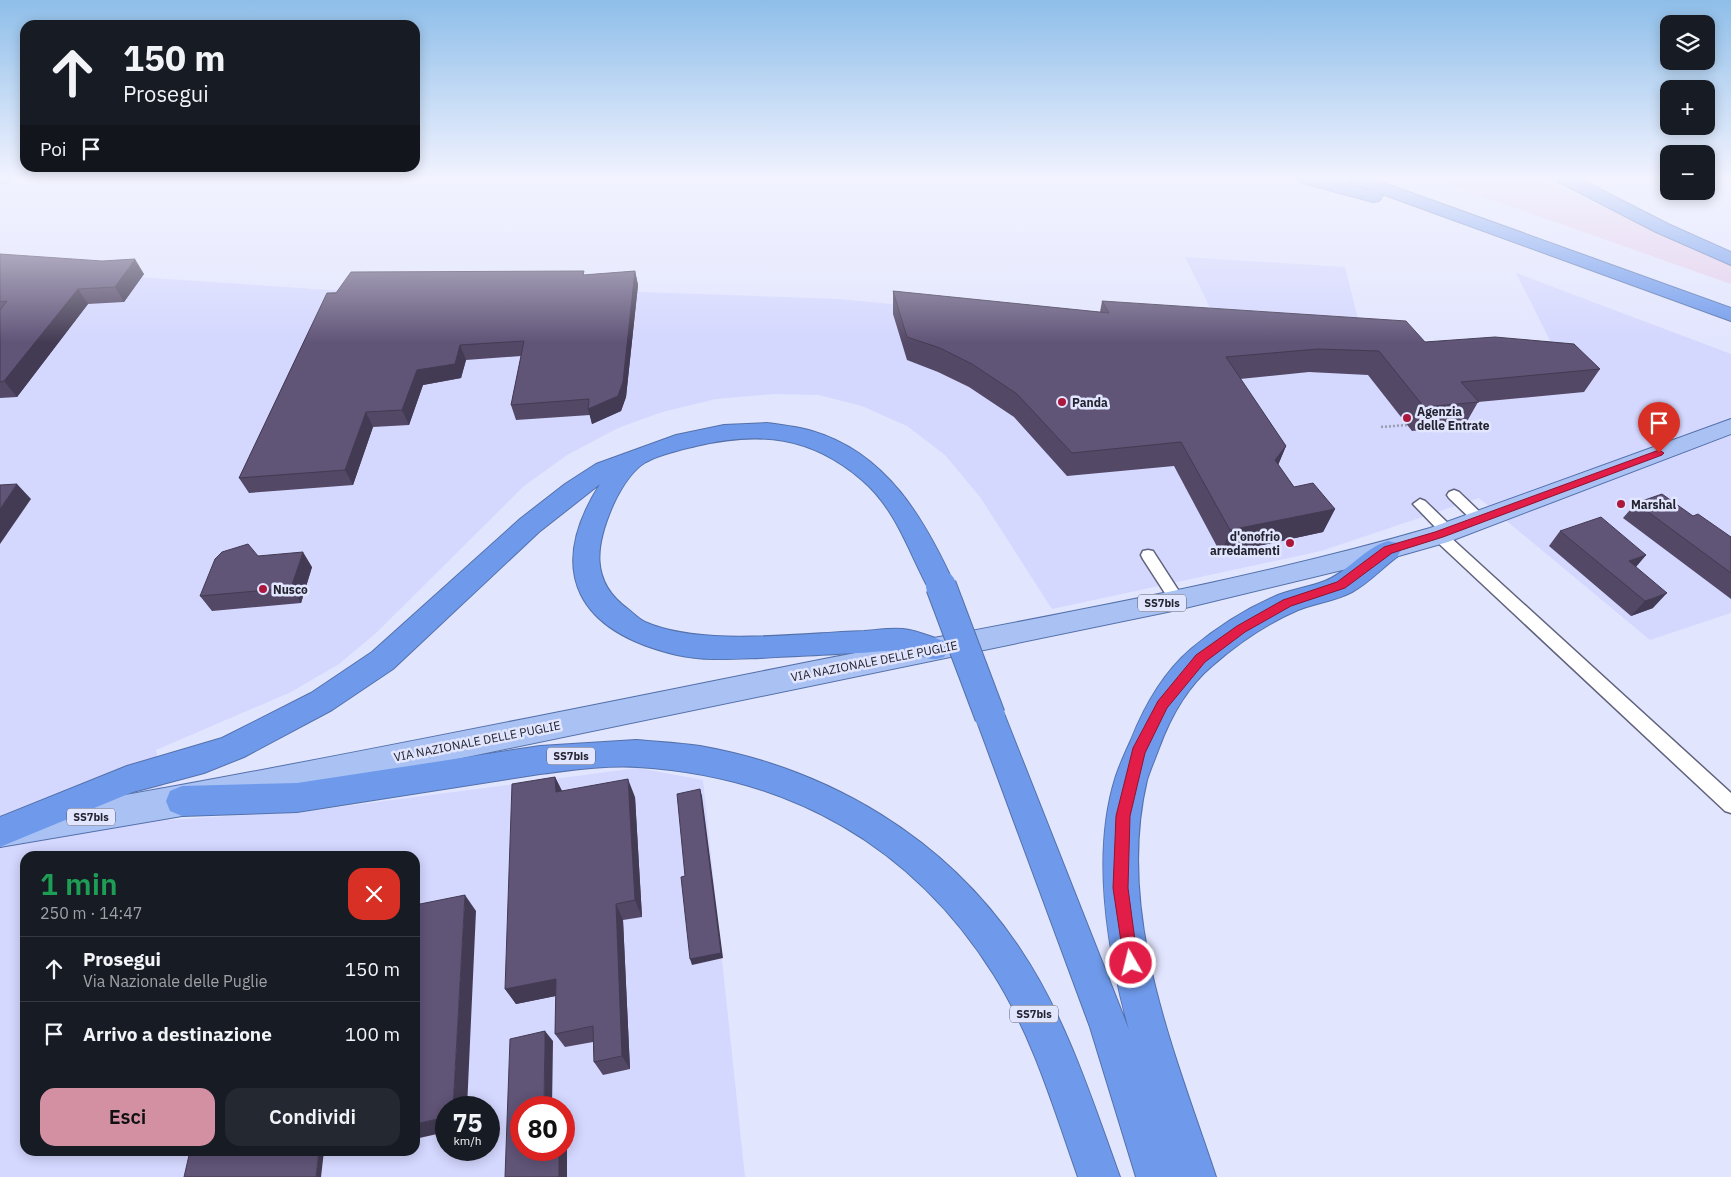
<!DOCTYPE html>
<html lang="it">
<head>
<meta charset="utf-8">
<style>
	body { margin:0; font-family:"IBM Plex Sans",sans-serif; background:#242831; color:#f1f3f6; height:100vh; display:flex; flex-direction:column; font-size:19px; white-space:nowrap }
	* { box-sizing:border-box; margin:0 }
	p { font-size:16px; color:#9ea1a6 }
	.icon { flex:none; width:28px; height:28px; fill:none; stroke:currentColor; stroke-width:2; stroke-linecap:round; stroke-linejoin:round }
	.map { position:relative; flex:1; overflow:hidden }
	.side { position:absolute; left:20px; top:851px; width:400px; height:305px; display:flex; flex-direction:column; background:#171b24; border-radius:15px; box-shadow:0 2px 12px #0003 }
	.side>* { flex:none }
	.guide { position:absolute; left:20px; top:20px; width:400px; height:152px; border-radius:15px; box-shadow:0 2px 12px #0003; background:#171b24; color:#f1f3f6; overflow:hidden }
	.buttons { position:absolute; left:1660px; top:15px; display:grid; gap:10px }
	.buttons a { display:grid; place-items:center; width:55px; height:55px; border-radius:10px; background:#171b24; box-shadow:0 2px 12px #0003; font-size:25px }
	.speed { position:absolute; left:435px; top:1096px; display:flex; gap:10px; font-size:25px; font-weight:700; text-align:center }
	.speed>* { display:grid; place-content:center; width:65px; height:65px; border-radius:50%; background:#171b24; box-shadow:0 2px 12px #0003; line-height:1 }
	.speed small { font-size:12px; font-weight:400 }
	.speed .limit { border:8px solid #d22; background:#fff; color:#111 }
	.pin { position:absolute; display:grid; place-items:center; width:42px; height:42px; color:#fff; margin:-51px -21px; border-radius:50% 50% 50% 0; rotate:-45deg; box-shadow:0 0 5px #0007 }
	.pin .icon { rotate:45deg }
	.me { position:absolute; width:55px; margin:-28px; rotate:352deg; stroke-linejoin:round; filter:drop-shadow(0 0 4px #0008) }
	.turn { display:flex; align-items:center; gap:18px; height:105px; padding:0 20px; font-size:22px }
	.turn .icon { width:65px; height:65px; stroke-width:2.5 }
	.turn b { display:block; font-size:35px; line-height:42px }
	.then { display:flex; align-items:center; height:48px; padding:0 20px; background:#0003; gap:10px; font-size:19px }
	.round { display:grid; place-items:center; flex:none; width:52px; height:52px; border-radius:15px; background:#242831 }
	.summary { display:flex; align-items:center; justify-content:space-between; height:85px; padding:0 20px }
	h1 { font-size:30px; font-weight:600; line-height:38px; color:#1e9e55 }
	.button { display:flex; gap:10px; margin-top:auto; padding:10px 20px }
	.button a { flex:1; height:58px; border-radius:15px; background:#d290a2; color:#111; font-size:20px; font-weight:600; line-height:58px; text-align:center }
	.button a+a { background:#242831; color:#f1f3f6 }
	ul { padding:0; list-style:none }
	li { display:flex; align-items:center; gap:15px; height:65px; padding:0 20px; border-top:1px solid #363941 }
	li div { flex:1 }
	li b { display:block; font-size:19px }
	li em { font-style:normal }
	.map>svg:first-child { display:block }
</style>
</head>
<body>
<div class="map">
<svg width="1731" height="1177" viewBox="0 0 1731 1177">
	<rect width="100%" height="100%" fill="#e2e5fe"/>
	<!-- built -->
	<path fill="#d4d7fe" fill-rule="evenodd" d="M 1185,257 L 1345,267 L 1364,343 L 1561,362 L 1516,273 L 1731,354 L 1731,613 L 1650,640 L 1479,498 L 1321,551 L 1052,609 L 980,497 L 945,455 L 907,426 L 862,406 L 819,395 L 774,394 L 716,399 L 662,412 L 618,428 L 567,455 L 524,486 L 375,634 L 339,664 L 291,692 L 156,750 L 169,820 L 308,811 L 638,768 L 703,780 L 745,1177 L 0,1177 L 0,268 L 330,290 L 611,291 L 839,299 L 1224,336 ZM 25,856 L 415,856 L 415,1151 L 25,1151 ZM 446,1108 L 489,1108 L 489,1150 L 446,1150 ZM 521,1108 L 564,1108 L 564,1150 L 521,1150 Z"/>
	<!-- green -->
	<path fill="#e4ceea" d="M 1430,178 L 1537,178 L 1731,262 L 1731,284 Z"/>
	<g fill="none" stroke-linecap="round" stroke-linejoin="round">
		<defs>
			<path id="lane" d="M 1454,490 L 1459,492 L 1484,516 L 1486,519 L 1484,522 L 1474,522 L 1449,498 L 1447,495 L 1449,492 Z
				M 1420,499 L 1425,501 L 1452,527 L 1454,531 L 1449,536 L 1731,793 L 1731,813 L 1725,811 L 1434,539 L 1432,535 L 1438,530 L 1413,504 Z
				M 1148,550 L 1153,551 L 1182,596 L 1185,600 L 1182,604 L 1172,604 L 1143,559 L 1141,555 L 1143,551 Z"/>
			<path id="primary" d="M 1731,419 L 1731,434 L 1448,542 L 1388,559 L 1177,610 L 182,816 L 0,847 L 0,817 C 272,771 543,715 814,661 C 1018,621 1230,586 1430,528 Z"/>
			<path id="highway" d="M 0,178 L 10,178 L 8,182 L 0,183 Z
				M 1297,178 L 1323,178 L 1379,193 L 1382,197 L 1379,201 L 1373,202 L 1299,182 Z
				M 1347,178 L 1370,178 L 1731,308 L 1731,321 L 1349,182 Z
				M 1557,178 L 1578,178 L 1668,224 L 1731,252 L 1731,265 L 1656,232 L 1559,182 Z
				M 767,423 C 782,425 798,427 812,431 C 887,453 925,520 955,586 L 951,593 L 941,596 L 931,593 C 909,554 898,511 862,480 C 811,436 759,431 696,446 C 680,450 661,454 646,462 C 632,470 620,490 613,505 C 596,544 589,581 628,609 C 633,613 639,619 645,622 C 701,647 802,633 864,631 C 877,630 890,628 903,629 C 916,630 931,637 944,641 L 949,649 L 944,657 C 927,663 920,654 904,651 C 889,649 871,653 855,653 C 823,655 792,656 760,658 C 733,659 703,661 677,655 C 579,632 544,573 600,484 L 539,532 L 393,669 L 332,710 L 244,757 L 204,773 L 133,792 L 0,847 L 0,817 L 127,766 L 222,738 L 311,693 L 372,652 L 520,519 L 565,484 L 596,464 L 676,435 L 724,425 Z
				M 1388,541 L 1397,543 L 1401,550 L 1397,557 C 1382,568 1369,583 1352,592 C 1335,601 1316,603 1298,610 C 1268,623 1237,644 1212,666 C 1187,687 1170,718 1159,748 C 1155,759 1150,770 1147,780 C 1115,914 1175,1053 1216,1177 L 1136,1177 L 1090,1027 L 975,716 L 979,707 L 990,703 L 1001,707 L 1005,716 L 1129,1030 C 1108,953 1091,857 1115,779 C 1119,766 1125,753 1131,740 C 1144,707 1163,673 1191,649 C 1216,628 1247,608 1278,595 C 1293,589 1310,587 1325,581 C 1348,572 1364,548 1388,541 Z
				M 636,740 C 657,742 679,743 700,746 C 830,769 947,839 1020,949 C 1066,1017 1092,1100 1120,1177 L 1078,1177 C 1054,1109 1033,1037 994,975 C 913,846 789,776 638,767 C 605,765 572,770 540,774 L 297,812 L 182,816 L 170,811 L 166,801 L 170,791 L 182,786 L 297,783 L 540,746 Z"/>
		</defs>
		<!-- lane casing -->
		<use href="#lane" stroke="#61637e" stroke-width="3"/>
		<!-- primary casing -->
		<use href="#primary" stroke="#5471aa" stroke-width="2"/>
		<!-- highway casing -->
		<use href="#highway" stroke="#5471aa" stroke-width="2"/>
		<!-- path -->
		<path stroke="#9a9cb0" stroke-width="2.5" stroke-dasharray="2 2" stroke-linecap="butt" d="M 1381,427 L 1407,425"/>
		<!-- lane -->
		<use href="#lane" fill="#fff" fill-rule="evenodd"/>
		<!-- primary -->
		<use href="#primary" fill="#a9c2f3" fill-rule="evenodd"/>
		<!-- highway -->
		<use href="#highway" fill="#6f9aeb" fill-rule="evenodd"/>
		<defs>
			<path id="highway-bridge" d="M 941,586 L 990,716"/>
		</defs>
		<!-- highway-bridge casing -->
		<use href="#highway-bridge" stroke="#5471aa" stroke-width="32" stroke-linecap="butt"/>
		<!-- highway-bridge -->
		<use href="#highway-bridge" stroke="#6f9aeb" stroke-width="30"/>
	</g>
	<!-- wall -->
	<path fill="#534866" d="M 0,254 L 144,274 L 124,302 L 88,304 L 17,397 L 0,398 Z
		M 635,271 L 638,285 L 626,397 L 621,411 L 592,424 L 590,415 L 516,420 L 511,405 L 521,356 L 466,360 L 461,378 L 423,385 L 409,425 L 373,427 L 353,485 L 249,493 L 239,478 L 327,293 L 585,275 Z
		M 893,291 L 1100,312 L 1102,301 L 1425,342 L 1600,369 L 1584,392 L 1478,402 L 1465,425 L 1412,431 L 1368,375 L 1309,372 L 1240,379 L 1286,446 L 1278,465 L 1294,487 L 1335,509 L 1323,532 L 1221,554 L 1174,466 L 1067,476 L 1014,417 L 969,387 L 938,372 L 907,360 L 893,314 Z
		M 1636,503 L 1693,516 L 1731,537 L 1731,599 L 1623,518 Z
		M 1560,531 L 1646,555 L 1636,567 L 1653,608 L 1631,616 L 1549,546 Z
		M 258,556 L 312,567 L 301,603 L 212,611 L 200,596 Z
		M 555,777 L 562,791 L 635,797 L 642,917 L 623,920 L 630,1069 L 603,1075 L 594,1062 L 593,1042 L 565,1047 L 555,1034 L 556,996 L 516,1004 L 505,989 Z"/>
	<!-- shaded-wall -->
	<path fill="#433b53" d="M 135,259 L 144,274 L 124,302 L 115,287 Z
		M 635,271 L 638,285 L 626,397 L 621,411 L 592,424 L 588,409 Z
		M 78,289 L 88,304 L 17,397 L 4,381 Z
		M 460,345 L 466,360 L 461,378 L 423,385 L 409,425 L 402,410 L 417,370 Z
		M 366,412 L 373,427 L 353,485 L 345,470 Z
		M 1286,446 L 1276,470 L 1275,460 Z
		M 17,484 L 31,499 L 0,544 L 0,509 Z
		M 1335,509 L 1323,532 L 1221,554 L 1230,530 Z
		M 303,552 L 312,567 L 301,603 L 291,588 Z
		M 1646,555 L 1633,570 L 1629,561 Z
		M 1667,593 L 1653,608 L 1631,616 L 1645,601 Z
		M 555,777 L 564,795 L 556,792 Z
		M 628,779 L 635,797 L 642,917 L 635,900 Z
		M 700,789 L 702,796 L 723,958 L 692,965 L 690,959 Z
		M 465,895 L 476,911 L 467,1108 L 453,1108 Z
		M 616,904 L 623,920 L 630,1069 L 622,1056 Z
		M 556,979 L 565,994 L 516,1004 L 505,989 Z
		M 545,1031 L 553,1041 L 552,1108 L 544,1108 Z
		M 564,1111 L 567,1114 L 567,1177 L 559,1177 L 559,1150 L 564,1150 Z
		M 446,1117 L 446,1132 L 415,1139 L 415,1124 Z
		M 267,1151 L 273,1151 L 272,1158 L 266,1155 Z
		M 319,1151 L 324,1151 L 321,1177 L 316,1177 Z
		M 340,1151 L 364,1151 L 347,1155 Z"/>
	<!-- building -->
	<path fill="#605477" stroke="#433b53" d="M 0,254 L 102,261 L 135,259 L 115,287 L 78,289 L 4,381 L 0,382 L 0,310 L 7,301 L 0,302 Z
		M 584,271 L 583,275 L 635,271 L 623,382 L 618,396 L 588,409 L 589,399 L 511,405 L 524,341 L 460,345 L 455,364 L 417,370 L 402,410 L 366,412 L 345,470 L 239,478 L 327,293 L 336,293 L 351,272 Z
		M 893,291 L 1109,313 L 1102,301 L 1406,321 L 1425,342 L 1495,337 L 1574,344 L 1600,369 L 1461,382 L 1479,402 L 1424,407 L 1379,351 L 1318,349 L 1226,357 L 1286,446 L 1275,460 L 1294,487 L 1313,483 L 1335,509 L 1230,530 L 1181,442 L 1072,453 L 1017,394 L 972,364 L 940,348 L 907,337 Z
		M 17,484 L 0,509 L 0,485 Z
		M 1662,494 L 1693,516 L 1698,514 L 1731,537 L 1731,573 L 1636,503 Z
		M 1601,517 L 1646,555 L 1629,561 L 1667,593 L 1645,601 L 1560,531 Z
		M 248,544 L 258,556 L 303,552 L 291,588 L 200,596 L 215,559 L 222,552 Z
		M 555,777 L 556,792 L 628,779 L 635,900 L 616,904 L 622,1056 L 594,1062 L 593,1026 L 555,1034 L 556,979 L 505,989 L 512,784 Z
		M 700,789 L 721,953 L 690,959 L 681,877 L 685,876 L 677,794 Z
		M 465,895 L 453,1108 L 446,1108 L 446,1117 L 415,1124 L 415,905 Z
		M 545,1031 L 544,1108 L 521,1108 L 521,1150 L 559,1150 L 559,1177 L 505,1177 L 510,1039 Z
		M 559,1105 L 559,1108 L 547,1108 Z
		M 190,1151 L 267,1151 L 266,1155 L 283,1151 L 319,1151 L 316,1177 L 184,1177 Z"/>
	<!-- sky -->
	<linearGradient id="sky" x2="0" y2="1"><stop stop-color="#8ebee9"/><stop offset="0.52" stop-color="#f2f3ff"/><stop offset="1" stop-color="#f2f3ff" stop-opacity="0"/></linearGradient>
	<rect width="1731" height="343" fill="url(#sky)"/>
	<!-- route -->
	<path fill="#e11d48" stroke="#92132f" d="M 1659,450 L 1664,453 L 1662,455 L 1443,537 L 1392,553 L 1345,588 L 1291,606 L 1245,632 L 1205,662 L 1167,708 L 1145,753 L 1130,816 L 1128,888 L 1138,963 L 1136,968 L 1131,970 L 1125,968 L 1113,888 L 1116,816 L 1133,748 L 1158,701 L 1196,655 L 1237,626 L 1283,600 L 1337,582 L 1384,547 L 1435,532 Z"/>
	<!-- markers -->
	<g fill="#ac173c" stroke="#e2e5fe" stroke-width="2">
		<circle cx="1062" cy="402" r="5"/>
		<circle cx="1407" cy="418" r="5"/>
		<circle cx="1621" cy="504" r="5"/>
		<circle cx="1290" cy="543" r="5"/>
		<circle cx="263" cy="589" r="5"/>
	</g>
	<g text-anchor="middle" dominant-baseline="central" stroke-width="5" stroke-linejoin="round" paint-order="stroke">
		<!-- shield labels -->
		<g fill="#e2e5fe" stroke="#5c5e6e" stroke-width="1">
			<rect x="1138" y="594.5" width="48" height="17" rx="4"/>
			<rect x="547" y="747.5" width="48" height="17" rx="4"/>
			<rect x="67" y="808.5" width="48" height="17" rx="4"/>
			<rect x="1010" y="1005.5" width="48" height="17" rx="4"/>
		</g>
		<g font-size="11" font-weight="bold" fill="#232430">
			<text x="1162" y="603">SS7bis</text>
			<text x="571" y="756">SS7bis</text>
			<text x="91" y="817">SS7bis</text>
			<text x="1034" y="1014">SS7bis</text>
		</g>
		<!-- poi labels -->
		<g font-size="12" font-weight="bold" fill="#232430" stroke="#e2e5fe" text-anchor="start">
			<text x="1072" y="402">Panda</text>
			<text x="1417" y="411">Agenzia<tspan x="1417" dy="14">delle Entrate</tspan></text>
			<text x="1631" y="504">Marshal</text>
			<text x="1280" y="536" text-anchor="end">d'onofrio<tspan x="1280" dy="14">arredamenti</tspan></text>
			<text x="273" y="589">Nusco</text>
		</g>
		<!-- street labels -->
		<g font-size="12" fill="#232430" stroke="#e2e5fe">
			<text transform="translate(874 661) rotate(-11)">VIA NAZIONALE DELLE PUGLIE</text>
			<text transform="translate(477 741) rotate(-11)">VIA NAZIONALE DELLE PUGLIE</text>
		</g>
	</g>
</svg>
<div class="buttons">
<a><svg class="icon" aria-label="layers" viewBox="0 0 24 24"><path d="M12 4l9 5-9 5-9-5zM3 14l9 5 9-5"/></svg></a>
<a>+</a>
<a>−</a>
</div>
<div class="speed"><div>75<small>km/h</small></div><div class="limit">80</div></div>
<div class="pin" style="left:1659px;top:453px;background:#d93025"><svg class="icon" aria-label="arrive" viewBox="0 0 24 24"><path d="M6 21V4h12l-3 4 3 4H6"/></svg></div>
<svg class="me" style="left:1131px;top:963px" viewBox="-20 -20 40 40"><circle r="17" fill="#e11d48" stroke="#fff" stroke-width="3"/><path d="M0-11L8 9 0 5-8 9z" fill="#fff"/></svg>
<div class="guide">
<div class="turn"><svg class="icon" aria-label="ahead" viewBox="0 0 24 24"><path d="M12 20V5M6 11l6-6 6 6"/></svg><div><b>150 m</b>Prosegui</div></div>
<div class="then">Poi<svg class="icon" aria-label="arrive" viewBox="0 0 24 24"><path d="M6 21V4h12l-3 4 3 4H6"/></svg></div>
</div>
<section class="side">
<div class="summary"><div><h1>1 min</h1><p>250 m · 14:47</p></div><a class="round" style="background:#d93025;color:#fff"><svg class="icon" aria-label="close" viewBox="0 0 24 24"><path d="M6 6l12 12M18 6L6 18"/></svg></a></div>
<ul>
<li><svg class="icon" aria-label="ahead" viewBox="0 0 24 24"><path d="M12 20V5M6 11l6-6 6 6"/></svg><div><b>Prosegui</b><p>Via Nazionale delle Puglie</p></div><em>150 m</em></li>
<li><svg class="icon" aria-label="arrive" viewBox="0 0 24 24"><path d="M6 21V4h12l-3 4 3 4H6"/></svg><div><b>Arrivo a destinazione</b></div><em>100 m</em></li>
</ul>
<div class="button"><a>Esci</a><a>Condividi</a></div>
</section>
</div>
</body>
</html>
